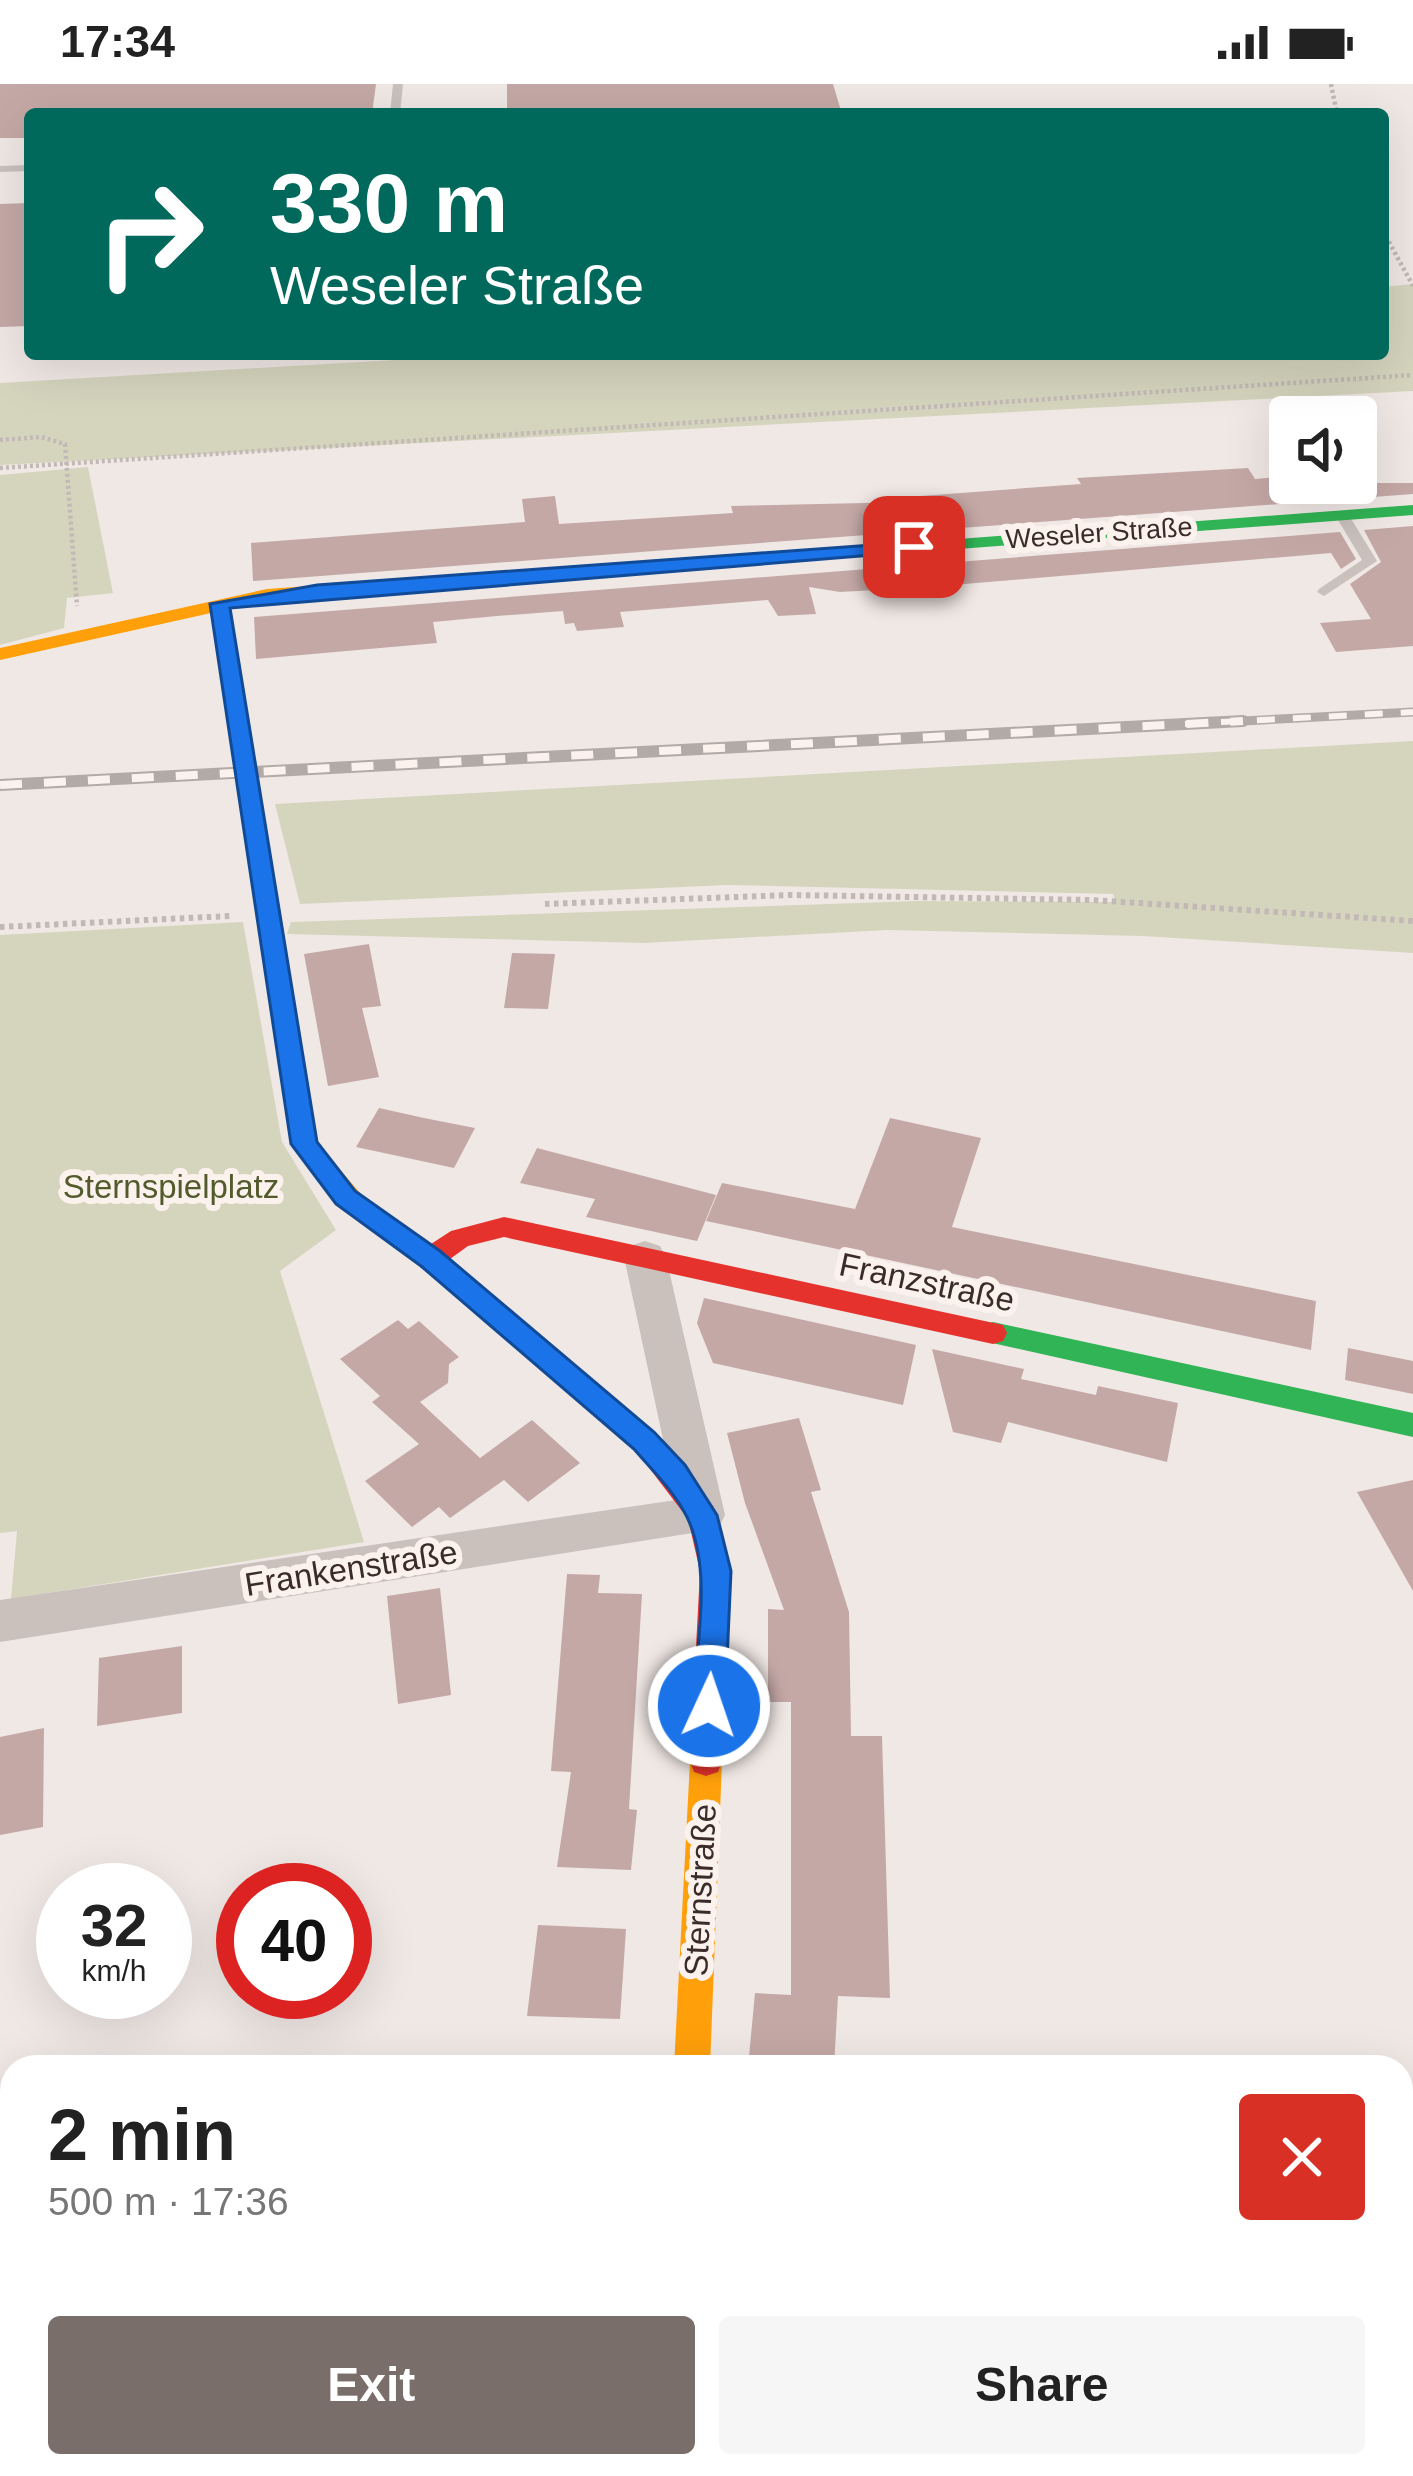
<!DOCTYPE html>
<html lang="en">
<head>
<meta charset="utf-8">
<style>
	body { margin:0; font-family:Arial,sans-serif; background:#f6f6f6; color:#222; height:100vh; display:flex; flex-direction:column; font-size:45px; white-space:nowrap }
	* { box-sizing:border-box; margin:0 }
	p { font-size:39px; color:#767676 }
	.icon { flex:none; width:66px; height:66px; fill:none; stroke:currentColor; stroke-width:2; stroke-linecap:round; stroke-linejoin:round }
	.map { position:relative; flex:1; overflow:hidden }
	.details { position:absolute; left:0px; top:1971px; width:1413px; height:423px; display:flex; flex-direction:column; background:#fff; border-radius:36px 36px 0 0; box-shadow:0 12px 48px #0002 }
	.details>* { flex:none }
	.guide { position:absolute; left:24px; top:24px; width:1365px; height:252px; border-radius:12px; box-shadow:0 12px 48px #0002; background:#00695c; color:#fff; overflow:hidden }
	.fabs { position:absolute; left:1269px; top:312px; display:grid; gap:24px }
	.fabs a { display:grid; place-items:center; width:108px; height:108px; border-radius:12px; background:#fff; box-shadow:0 12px 48px #0002; font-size:60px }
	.speed { position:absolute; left:36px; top:1779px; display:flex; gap:24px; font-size:60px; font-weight:700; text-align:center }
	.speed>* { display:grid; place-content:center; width:156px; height:156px; border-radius:50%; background:#fff; box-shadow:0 12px 48px #0002; line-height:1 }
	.speed small { font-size:30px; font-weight:400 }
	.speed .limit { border:18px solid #d22; background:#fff; color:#111 }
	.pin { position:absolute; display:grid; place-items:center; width:102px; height:102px; color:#fff; margin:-51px; border-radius:24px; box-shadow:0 6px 18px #0006 }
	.me { position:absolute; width:132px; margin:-66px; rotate:3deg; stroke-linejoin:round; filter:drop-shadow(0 0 9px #0008) }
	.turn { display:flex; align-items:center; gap:42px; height:252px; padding:0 48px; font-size:54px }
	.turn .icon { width:156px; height:156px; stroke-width:2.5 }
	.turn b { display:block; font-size:84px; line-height:102px }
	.round { display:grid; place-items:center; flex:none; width:126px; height:126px; border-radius:12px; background:#f6f6f6 }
	.overview { display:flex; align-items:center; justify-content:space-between; height:204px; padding:0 48px }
	h1 { font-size:72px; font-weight:700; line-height:90px }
	.primary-button { display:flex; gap:24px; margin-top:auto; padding:24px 48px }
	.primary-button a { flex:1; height:138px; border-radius:12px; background:#7a6e6b; color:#fff; font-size:48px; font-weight:700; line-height:138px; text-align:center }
	.primary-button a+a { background:#f6f6f6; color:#222 }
	.status { display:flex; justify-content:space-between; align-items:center; height:84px; padding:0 60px; background:#fff; direction:ltr }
	.status svg { height:33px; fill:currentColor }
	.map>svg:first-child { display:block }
</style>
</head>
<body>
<div class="status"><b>17:34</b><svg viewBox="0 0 49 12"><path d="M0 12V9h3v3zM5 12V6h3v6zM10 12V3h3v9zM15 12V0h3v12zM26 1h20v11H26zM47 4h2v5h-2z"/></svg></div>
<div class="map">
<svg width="1413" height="2392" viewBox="0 0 1413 2392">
	<rect width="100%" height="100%" fill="#f0e8e5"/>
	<!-- green -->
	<path fill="#d5d5be" d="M 1413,200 L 1413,307 L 0,381 L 0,299 L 497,270 L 1383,270 L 1383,203 Z
		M 88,383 L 113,509 L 67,514 L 64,544 L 0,561 L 0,391 Z
		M 1413,657 L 1413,869 L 1143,852 L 887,846 L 644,859 L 287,850 L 291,838 L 917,817 L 1116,818 L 1113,810 L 727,801 L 300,820 L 275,720 Z
		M 243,838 L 282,1058 L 336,1146 L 280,1187 L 364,1458 L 11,1515 L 17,1447 L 0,1449 L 0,851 Z"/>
	<!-- building -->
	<path fill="#c4a8a6" d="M 0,0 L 376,0 L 372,30 L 30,30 L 30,54 L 0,54 Z
		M 507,0 L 833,0 L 842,30 L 507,30 Z
		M 30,119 L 30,242 L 0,243 L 0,120 Z
		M 1248,384 L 1255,395 L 1290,392 L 1290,399 L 1413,399 L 1413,410 L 253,497 L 251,459 L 525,438 L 522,415 L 555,412 L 559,440 L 733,429 L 731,422 L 910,418 L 907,413 L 1081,400 L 1077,394 Z
		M 1413,442 L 1413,562 L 1336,568 L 1320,539 L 1371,535 L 1350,500 L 1381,478 L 1364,446 Z
		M 1340,448 L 1356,475 L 1341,485 L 1331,469 L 929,503 L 840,508 L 809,503 L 816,530 L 778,532 L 768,516 L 620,528 L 624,543 L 577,547 L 574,539 L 565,540 L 563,527 L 497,532 L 433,538 L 437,559 L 256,575 L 254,533 Z
		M 369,860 L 381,922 L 362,924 L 379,993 L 328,1002 L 304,870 Z
		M 512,869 L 555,870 L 548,925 L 504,924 Z
		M 379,1024 L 424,1034 L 475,1044 L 454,1084 L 356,1063 Z
		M 890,1034 L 981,1054 L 952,1143 L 1316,1217 L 1311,1266 L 706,1137 L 722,1099 L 855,1125 Z
		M 537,1064 L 716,1111 L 697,1157 L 586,1133 L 595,1115 L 520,1099 Z
		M 704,1214 L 916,1261 L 903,1321 L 713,1279 L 697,1239 Z
		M 398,1236 L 408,1245 L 419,1237 L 459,1273 L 449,1280 L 448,1299 L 420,1318 L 480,1374 L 532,1336 L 580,1379 L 528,1418 L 504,1396 L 450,1434 L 439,1423 L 412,1443 L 365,1397 L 419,1360 L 372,1318 L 380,1312 L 340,1275 Z
		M 1348,1264 L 1413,1277 L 1413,1310 L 1345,1296 Z
		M 932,1265 L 1024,1285 L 1021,1295 L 1096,1311 L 1098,1302 L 1178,1319 L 1167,1378 L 1008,1338 L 1001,1359 L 953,1348 Z
		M 799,1334 L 821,1406 L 811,1408 L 849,1528 L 851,1652 L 882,1652 L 890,1914 L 838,1912 L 834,1983 L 748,1983 L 755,1909 L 791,1911 L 791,1618 L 768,1618 L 768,1525 L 784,1526 L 745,1419 L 727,1349 Z
		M 1413,1396 L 1413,1507 L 1357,1408 Z
		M 567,1490 L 600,1491 L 598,1509 L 642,1510 L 629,1725 L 637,1726 L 631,1786 L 557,1783 L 571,1688 L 551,1687 Z
		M 440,1504 L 451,1611 L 398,1620 L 387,1512 Z
		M 182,1562 L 182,1629 L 97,1642 L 99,1574 Z
		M 44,1644 L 43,1743 L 0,1751 L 0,1653 Z
		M 538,1841 L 626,1845 L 620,1935 L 527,1932 Z"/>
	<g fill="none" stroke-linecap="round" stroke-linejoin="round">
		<!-- path-far1 -->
		<path stroke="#c2b9b6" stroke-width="4.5" stroke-dasharray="3 3" stroke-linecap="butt" d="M 1331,0 L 1337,30
			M 1383,147 L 1413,202
			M 0,356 L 41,353 L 65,360 L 77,522
			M 0,384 L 1413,291"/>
		<!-- path -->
		<path stroke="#c2b9b6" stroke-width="6" stroke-dasharray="4.5 4.5" stroke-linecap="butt" d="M 545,820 L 791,811 L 1092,816 L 1413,837
			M 0,843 L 230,832"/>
		<!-- lane -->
		<path fill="#cac1bd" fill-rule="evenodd" d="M 393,0 L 403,0 L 400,30 L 390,30 Z
			M 30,81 L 30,87 L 0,88 L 0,82 Z
			M 1337,428 L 1347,428 L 1377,477 L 1324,512 L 1317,508 L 1319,505 L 1362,476 L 1335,431 Z"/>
		<!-- street -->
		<path fill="#cac1bd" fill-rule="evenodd" d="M 645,1157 L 660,1162 L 666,1173 L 725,1431 L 718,1445 L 0,1558 L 0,1516 L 676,1416 L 624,1173 L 630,1162 Z
			M 641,2382 L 705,2382 L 705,2392 L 641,2392 Z"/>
		<!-- fast -->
		<path fill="#30b455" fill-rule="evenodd" d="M 1413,421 L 1413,431 L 945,466 L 936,461 L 945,456 Z
			M 993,1238 L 1413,1329 L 1413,1353 L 983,1257 L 979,1249 L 983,1241 Z"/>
		<!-- slow -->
		<path fill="#ff9f0a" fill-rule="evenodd" d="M 945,456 L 951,457 L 951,465 L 267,517 L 229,525 L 316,1057 L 370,1121 L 357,1131 L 348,1128 L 291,1060 L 211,529 L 0,576 L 0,564 L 267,505 Z
			M 706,1662 L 718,1666 L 722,1677 L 710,1983 L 674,1983 L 690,1677 L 694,1666 Z"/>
		<!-- jam -->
		<path fill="#e5322d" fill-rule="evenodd" d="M 357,1111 L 431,1160 L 451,1147 L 504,1133 L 1003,1241 L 1007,1249 L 1003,1257 L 993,1260 L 504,1153 L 468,1162 L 450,1175 L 654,1348 L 713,1422 L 730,1487 L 722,1677 L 718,1688 L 706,1692 L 694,1688 L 690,1677 L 700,1487 L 688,1435 L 634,1364 L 422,1181 L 348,1128 L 344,1121 Z"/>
		<defs>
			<path id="rail-far1" d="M 1185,640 L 1413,628"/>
			<path id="rail" d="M 0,701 L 1243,637"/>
		</defs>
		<!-- rail-far1 casing -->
		<use href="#rail-far1" stroke="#b1aaa7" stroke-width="9"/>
		<!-- rail casing -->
		<use href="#rail" stroke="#b1aaa7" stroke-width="12"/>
		<!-- rail-far1 -->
		<use href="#rail-far1" stroke="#fbf2ed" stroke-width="6" stroke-dasharray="18" stroke-linecap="butt"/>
		<!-- rail -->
		<use href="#rail" stroke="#fbf2ed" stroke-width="8" stroke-dasharray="22" stroke-linecap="butt"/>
	</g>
	<!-- route -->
	<path fill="#1a73e8" stroke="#114b97" stroke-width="3" d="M 914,458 L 921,459 L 921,467 L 230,524 L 317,1058 L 355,1107 L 440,1167 L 654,1348 L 685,1381 L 717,1431 L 731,1487 L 725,1622 L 721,1633 L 709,1637 L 698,1633 L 693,1622 C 696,1564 713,1487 687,1433 C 674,1407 652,1386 634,1365 L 421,1182 L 336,1120 L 291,1060 L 210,520 L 317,501 Z"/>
	<g text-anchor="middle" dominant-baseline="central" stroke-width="12" stroke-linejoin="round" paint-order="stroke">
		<!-- far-street labels -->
		<g font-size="27" fill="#3b2c2a" stroke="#fbf2ed">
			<text transform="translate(1099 449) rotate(-4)">Weseler Straße</text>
		</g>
		<!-- park labels -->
		<g font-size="33" fill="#535b2c" stroke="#fbf2ed">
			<text x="171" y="1102">Sternspielplatz</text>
		</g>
		<!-- street labels -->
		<g font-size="33" fill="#3b2c2a" stroke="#fbf2ed">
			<text transform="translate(927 1198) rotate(12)">Franzstraße</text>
			<text transform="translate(351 1484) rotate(-9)">Frankenstraße</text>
			<text transform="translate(700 1806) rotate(-87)">Sternstraße</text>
		</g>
	</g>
</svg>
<div class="fabs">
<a><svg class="icon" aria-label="sound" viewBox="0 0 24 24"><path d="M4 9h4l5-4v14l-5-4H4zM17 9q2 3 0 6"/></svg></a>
</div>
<div class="speed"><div>32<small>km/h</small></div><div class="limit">40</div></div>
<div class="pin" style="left:914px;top:463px;background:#d93025"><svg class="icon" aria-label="arrive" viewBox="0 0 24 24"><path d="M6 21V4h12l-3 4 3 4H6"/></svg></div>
<svg class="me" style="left:709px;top:1622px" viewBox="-20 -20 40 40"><circle r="17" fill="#1a73e8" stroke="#fff" stroke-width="3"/><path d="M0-11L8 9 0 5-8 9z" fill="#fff"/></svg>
<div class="guide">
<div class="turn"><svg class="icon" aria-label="right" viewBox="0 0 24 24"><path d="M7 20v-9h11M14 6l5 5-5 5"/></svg><div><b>330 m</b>Weseler Straße</div></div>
</div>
<section class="details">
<div class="overview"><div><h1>2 min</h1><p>500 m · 17:36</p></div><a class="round" style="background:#d93025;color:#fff"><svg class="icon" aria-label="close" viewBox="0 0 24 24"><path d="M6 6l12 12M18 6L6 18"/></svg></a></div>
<div class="primary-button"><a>Exit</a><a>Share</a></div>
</section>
</div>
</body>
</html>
